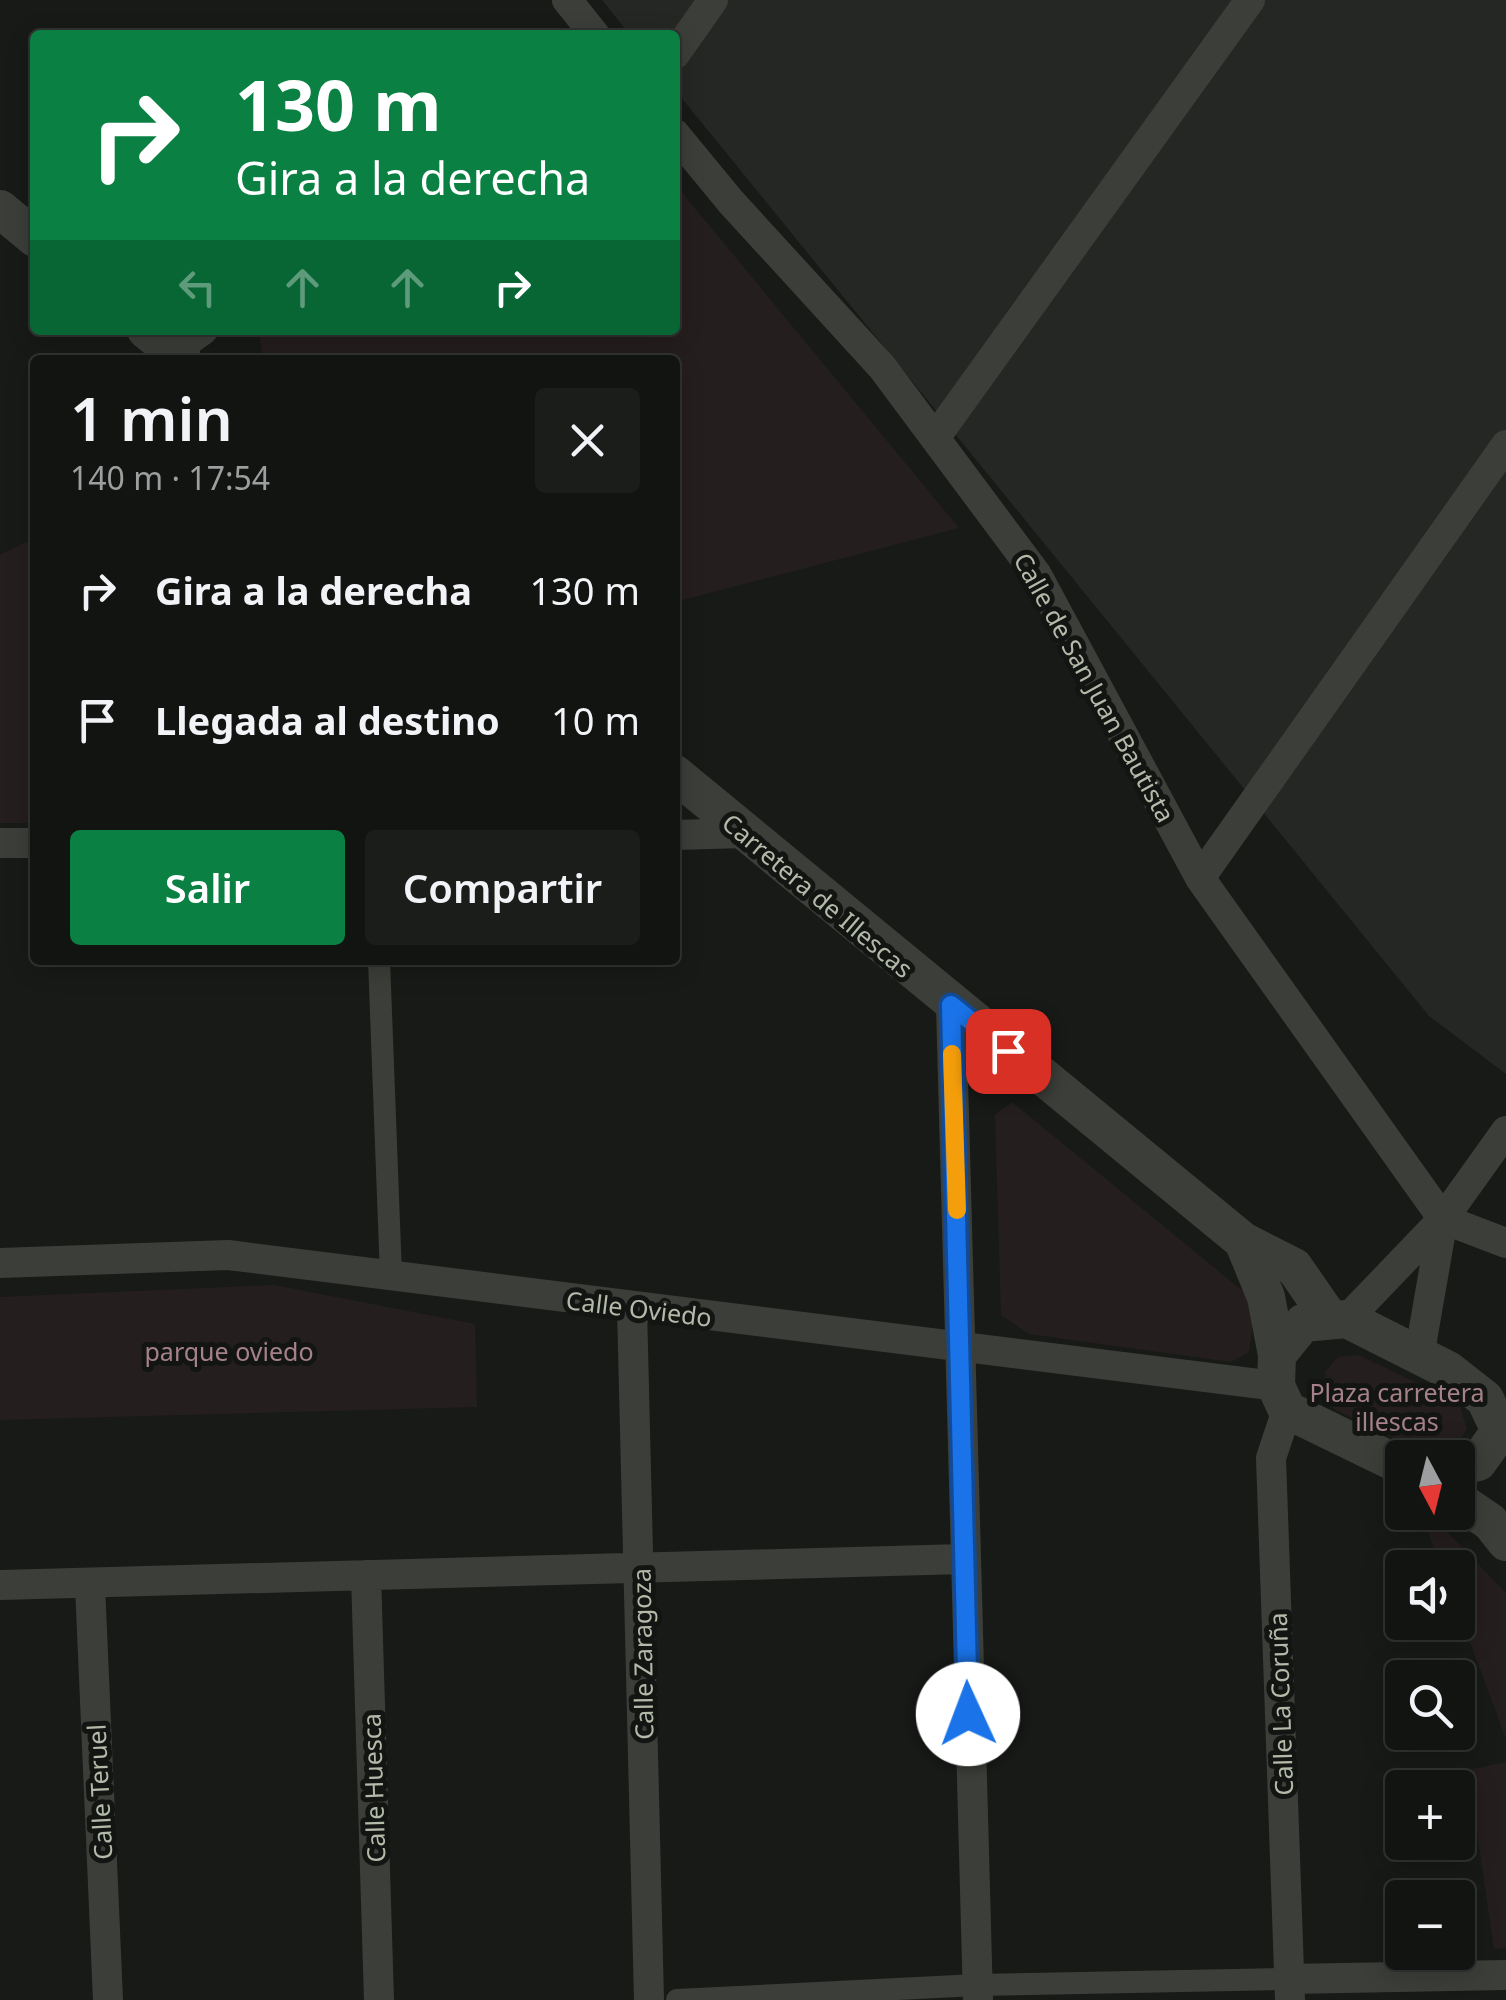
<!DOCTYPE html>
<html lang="es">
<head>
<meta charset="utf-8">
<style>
	body { margin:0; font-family:"Noto Sans",sans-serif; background:#1b1d1b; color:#f1f3f6; height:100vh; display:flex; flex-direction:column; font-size:38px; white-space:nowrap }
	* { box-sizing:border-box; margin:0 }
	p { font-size:32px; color:#9c9e9f }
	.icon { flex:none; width:55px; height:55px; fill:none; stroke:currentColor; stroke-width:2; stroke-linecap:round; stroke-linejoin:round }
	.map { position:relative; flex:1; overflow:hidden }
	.sheet { position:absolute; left:30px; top:355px; width:650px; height:610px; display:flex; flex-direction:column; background:#121412; border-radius:10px; box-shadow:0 5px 25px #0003,0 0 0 2px #313332 }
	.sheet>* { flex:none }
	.hud { position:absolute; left:30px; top:30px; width:650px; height:305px; border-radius:10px; box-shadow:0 5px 25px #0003,0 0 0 2px #313332; background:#0b8043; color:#fff; overflow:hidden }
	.needle { width:65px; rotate:173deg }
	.controls { position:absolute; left:1385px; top:1440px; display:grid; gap:20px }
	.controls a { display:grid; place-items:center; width:90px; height:90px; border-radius:10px; background:#121412; box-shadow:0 5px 25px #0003,0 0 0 2px #313332; font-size:50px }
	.pin { position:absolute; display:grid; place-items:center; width:85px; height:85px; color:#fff; margin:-42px; border-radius:20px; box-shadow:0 5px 15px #0006 }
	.me { position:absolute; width:110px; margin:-55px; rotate:358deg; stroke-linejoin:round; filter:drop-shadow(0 0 8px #0008) }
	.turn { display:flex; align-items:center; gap:35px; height:210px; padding:0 40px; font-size:45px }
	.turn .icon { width:130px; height:130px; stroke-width:2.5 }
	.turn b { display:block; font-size:70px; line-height:85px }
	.lanes { display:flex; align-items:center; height:95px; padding:0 40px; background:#0003; justify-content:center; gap:50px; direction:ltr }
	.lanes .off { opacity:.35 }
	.round { display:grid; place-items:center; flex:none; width:105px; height:105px; border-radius:10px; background:#1b1d1b }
	.headline { display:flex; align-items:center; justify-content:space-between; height:170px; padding:0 40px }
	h1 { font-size:60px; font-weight:600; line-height:75px }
	.cta { display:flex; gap:20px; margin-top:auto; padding:20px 40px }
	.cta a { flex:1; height:115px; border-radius:10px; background:#0b8043; color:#fff; font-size:40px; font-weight:600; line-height:115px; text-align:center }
	.cta a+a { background:#1b1d1b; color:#f1f3f6 }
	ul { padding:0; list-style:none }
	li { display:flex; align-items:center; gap:30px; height:130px; padding:0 40px }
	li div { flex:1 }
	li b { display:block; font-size:38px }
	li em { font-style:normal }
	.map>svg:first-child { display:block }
</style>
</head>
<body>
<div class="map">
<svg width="1506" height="2000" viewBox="0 0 1506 2000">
	<rect width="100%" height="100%" fill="#181a18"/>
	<!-- built -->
	<path fill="#252724" d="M 602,0 L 1506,0 L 1506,1074 L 1429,1016 L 675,90 L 675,35 L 630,35 Z"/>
	<!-- green -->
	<path fill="#251e1f" d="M 675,184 L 959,528 L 675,602 L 675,360 L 263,360 L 259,330 L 675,330 Z
		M 35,538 L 35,823 L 0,823 L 0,555 Z
		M 1012,1102 L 1244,1292 L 1254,1314 L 1249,1352 L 1231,1362 L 1029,1334 L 1001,1315 L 995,1115 Z
		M 274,1285 L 475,1324 L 477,1407 L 0,1420 L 0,1297 Z
		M 1358,1355 L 1459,1403 L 1467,1429 L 1451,1453 L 1429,1456 L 1334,1409 L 1324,1391 L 1325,1372 L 1338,1357 Z
		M 1421,1513 L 1429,1513 L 1506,1593 L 1506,1739 L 1458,1610 L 1458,1568 L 1441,1567 Z
		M 1506,1762 L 1506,1948 L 1494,1949 L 1468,1770 Z"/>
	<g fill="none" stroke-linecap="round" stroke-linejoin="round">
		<!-- pedestrian -->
		<path stroke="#3c3f39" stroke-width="22" d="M 379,960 L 391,1276
			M 677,2000 L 977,1985 L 1289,1979"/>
		<!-- minor -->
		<path stroke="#3c3f39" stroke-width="30" d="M 567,0 L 595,35
			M 675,54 L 713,0
			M 675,134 L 731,202 L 882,367 L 1037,575 L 1200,878 L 1443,1219 L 1419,1357
			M 172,352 L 203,330
			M 935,438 L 1250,0
			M 675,835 L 743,833
			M 0,843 L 35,843
			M 1200,878 L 1506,445
			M 951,1005 L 978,2000
			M 1443,1219 L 1506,1243
			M 0,1263 L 228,1255 L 1276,1386
			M 632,1308 L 649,2000
			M 1347,1319 L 1443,1219 L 1506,1131
			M 1287,1410 L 1271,1458 L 1290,2000
			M 366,1575 L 379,2000
			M 0,1585 L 963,1559
			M 90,1585 L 108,2000
			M 1289,1979 L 1506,1975"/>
		<!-- tertiary -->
		<path stroke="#3c3f39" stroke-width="38" d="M 0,209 L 35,238
			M 146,330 L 183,360
			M 675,774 L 1243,1241 L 1294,1267 L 1330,1319
			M 1243,1241 L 1266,1297 L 1277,1355 L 1276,1386 L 1287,1410 L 1402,1466
			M 1277,1355 L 1303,1323 L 1347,1319 L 1448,1370 L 1485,1399 L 1500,1431 L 1478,1462 L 1458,1467
			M 1458,1500 L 1490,1522 L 1506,1542"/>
	</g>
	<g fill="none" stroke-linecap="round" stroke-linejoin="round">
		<defs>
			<path id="route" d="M 968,1714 L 951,1005 L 1008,1051"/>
		</defs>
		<!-- route casing -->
		<use href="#route" stroke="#114b97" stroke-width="25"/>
		<!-- route -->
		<use href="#route" stroke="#1a73e8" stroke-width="18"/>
		<!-- slow -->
		<path stroke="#f59e0b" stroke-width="18" d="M 952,1054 L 957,1210"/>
	</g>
	<g text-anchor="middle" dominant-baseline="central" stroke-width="10" stroke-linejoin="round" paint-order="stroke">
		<!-- street labels -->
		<g font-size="25" fill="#b4baaa" stroke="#131513">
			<text transform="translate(1095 687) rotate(61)">Calle de San Juan Bautista</text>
			<text transform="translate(818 895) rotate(40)">Carretera de Illescas</text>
			<text transform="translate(639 1308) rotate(7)">Calle Oviedo</text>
			<text transform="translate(642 1654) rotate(-91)">Calle Zaragoza</text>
			<text transform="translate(1280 1704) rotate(-92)">Calle La Coruña</text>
			<text transform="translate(373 1788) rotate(-92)">Calle Huesca</text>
			<text transform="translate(99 1792) rotate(-93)">Calle Teruel</text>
		</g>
		<!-- park labels -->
		<g font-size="25" fill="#a5818a" stroke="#131513">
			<text x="229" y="1351">parque oviedo</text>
			<text x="1397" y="1392">Plaza carretera<tspan x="1397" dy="29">illescas</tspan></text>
		</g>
	</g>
</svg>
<div class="controls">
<a><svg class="needle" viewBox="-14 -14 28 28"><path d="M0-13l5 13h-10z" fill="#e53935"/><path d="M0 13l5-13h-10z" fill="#9c9e9f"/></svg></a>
<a><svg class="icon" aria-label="sound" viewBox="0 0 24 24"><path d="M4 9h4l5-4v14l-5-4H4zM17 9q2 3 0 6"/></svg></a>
<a><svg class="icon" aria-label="search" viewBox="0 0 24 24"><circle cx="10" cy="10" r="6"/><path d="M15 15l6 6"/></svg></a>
<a>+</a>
<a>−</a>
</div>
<div class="pin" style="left:1008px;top:1051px;background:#d93025"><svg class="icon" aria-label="arrive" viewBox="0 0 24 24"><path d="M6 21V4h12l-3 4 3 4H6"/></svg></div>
<svg class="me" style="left:968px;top:1714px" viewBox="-20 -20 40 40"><circle r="19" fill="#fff"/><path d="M0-13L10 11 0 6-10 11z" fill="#1a73e8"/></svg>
<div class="hud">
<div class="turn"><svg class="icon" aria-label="right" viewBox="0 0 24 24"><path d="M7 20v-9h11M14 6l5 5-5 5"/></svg><div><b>130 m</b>Gira a la derecha</div></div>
<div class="lanes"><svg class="icon off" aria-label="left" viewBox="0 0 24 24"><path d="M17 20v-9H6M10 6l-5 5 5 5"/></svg><svg class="icon off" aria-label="ahead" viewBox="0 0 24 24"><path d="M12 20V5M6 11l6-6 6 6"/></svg><svg class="icon off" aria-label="ahead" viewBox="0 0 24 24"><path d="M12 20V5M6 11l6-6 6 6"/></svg><svg class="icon" aria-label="right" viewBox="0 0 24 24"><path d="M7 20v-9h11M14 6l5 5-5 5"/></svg></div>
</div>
<section class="sheet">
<div class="headline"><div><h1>1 min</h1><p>140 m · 17:54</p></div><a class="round"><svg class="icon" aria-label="close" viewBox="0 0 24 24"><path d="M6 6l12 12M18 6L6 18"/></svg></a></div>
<ul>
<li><svg class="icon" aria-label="right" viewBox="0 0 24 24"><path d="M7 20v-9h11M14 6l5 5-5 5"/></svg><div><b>Gira a la derecha</b></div><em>130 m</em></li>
<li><svg class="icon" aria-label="arrive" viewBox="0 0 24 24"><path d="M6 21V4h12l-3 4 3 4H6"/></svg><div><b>Llegada al destino</b></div><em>10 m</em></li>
</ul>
<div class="cta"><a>Salir</a><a>Compartir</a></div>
</section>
</div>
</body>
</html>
